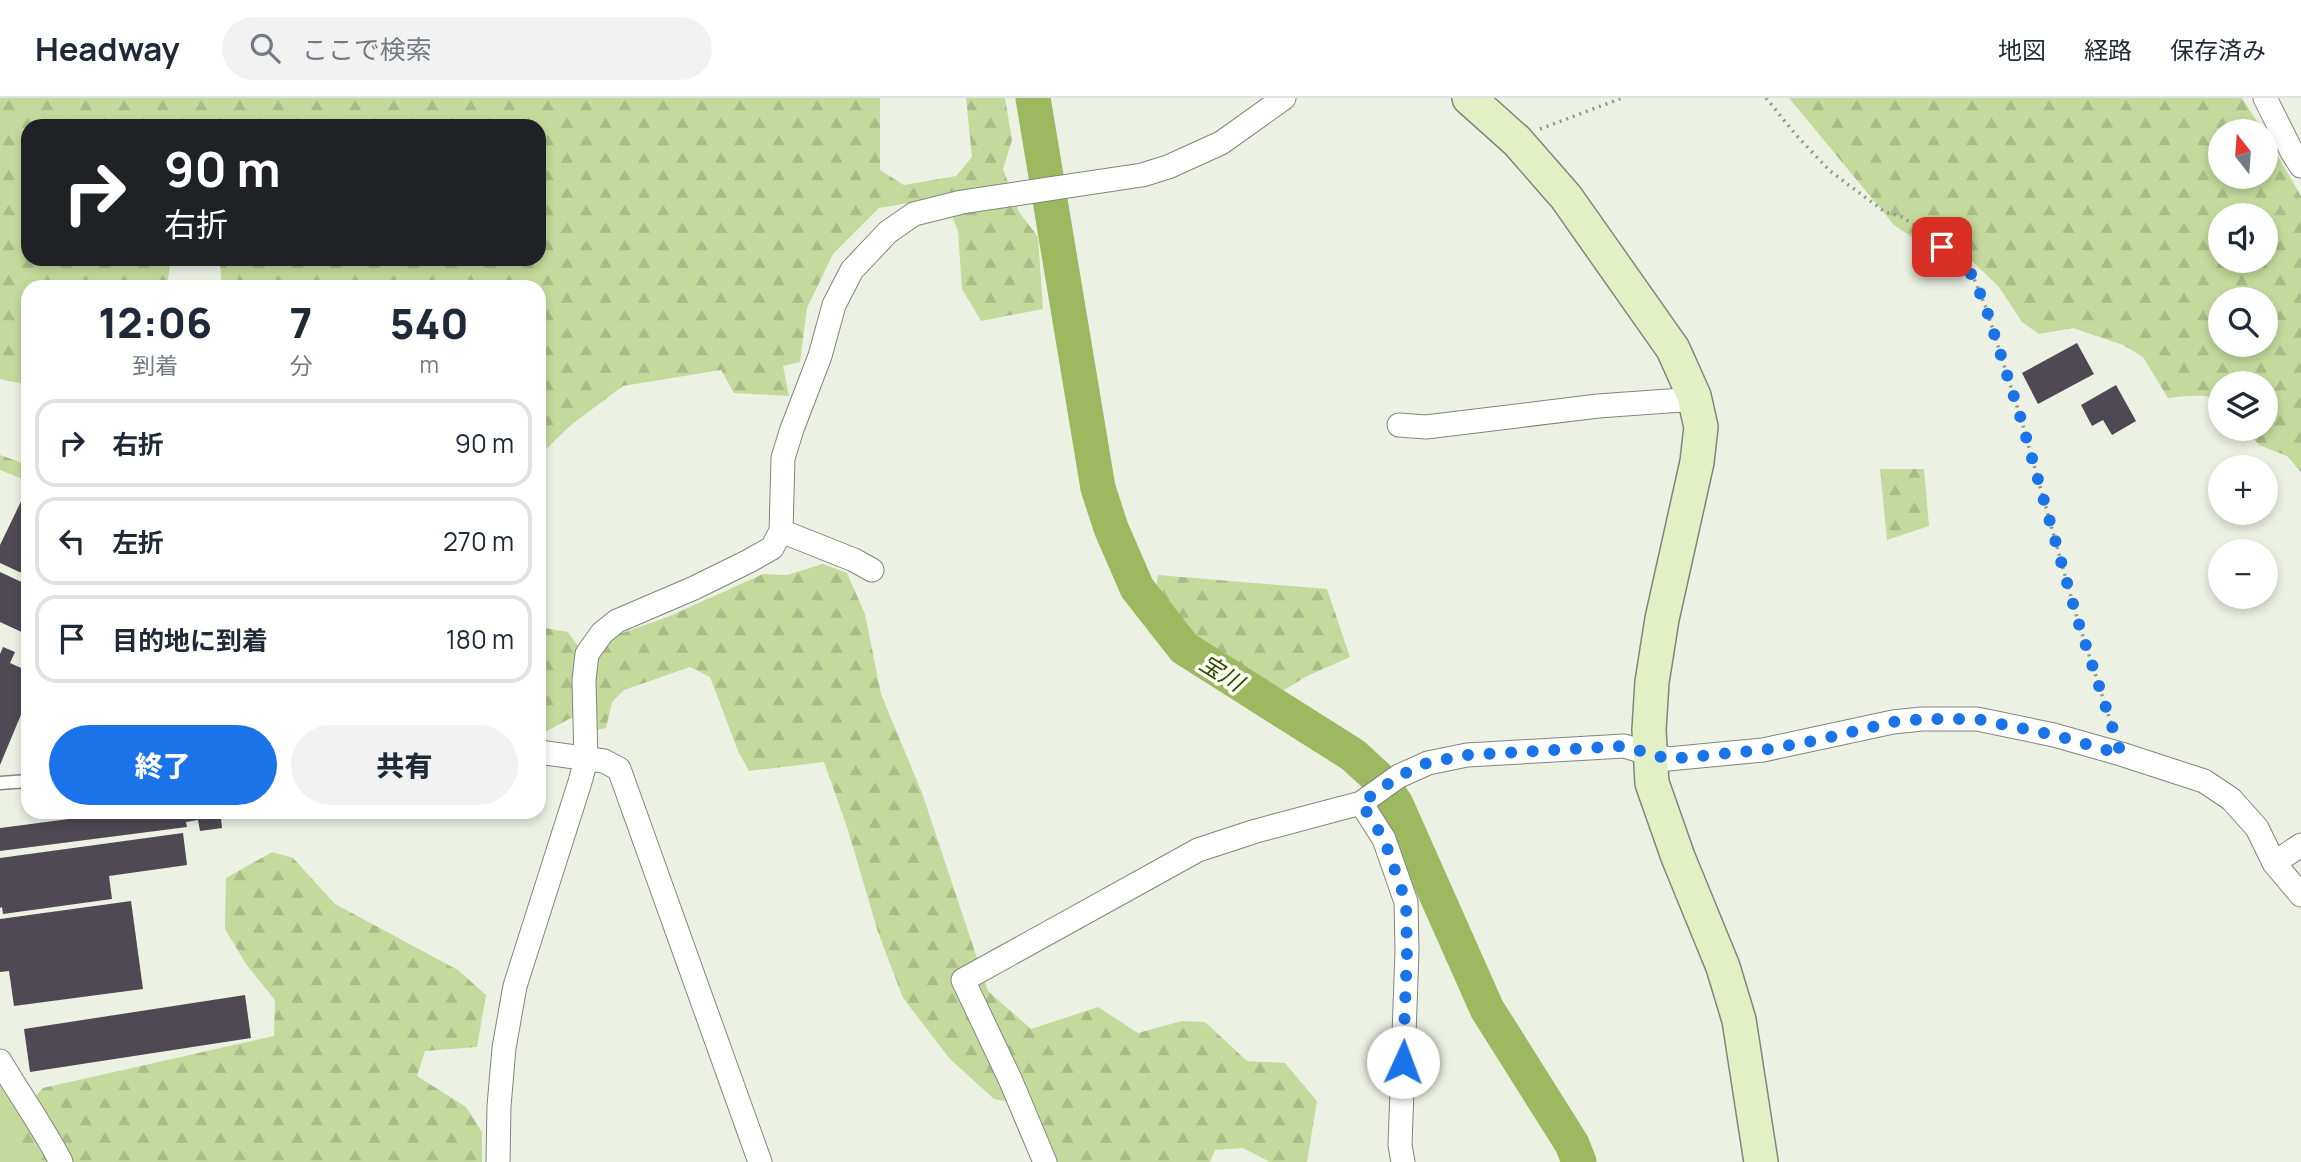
<!DOCTYPE html>
<html lang="ja">
<head>
<meta charset="utf-8">
<style>
	body { margin:0; font-family:Manrope,"Noto Sans JP",sans-serif; background:#f2f2f3; color:#1f2937; height:100vh; display:flex; flex-direction:column; font-size:26px; white-space:nowrap }
	* { box-sizing:border-box; margin:0 }
	p { font-size:23px; color:#747a83 }
	.icon { flex:none; width:38px; height:38px; fill:none; stroke:currentColor; stroke-width:2; stroke-linecap:round; stroke-linejoin:round }
	.map { position:relative; flex:1; overflow:hidden }
	.details { position:absolute; left:21px; top:182px; width:525px; height:539px; display:flex; flex-direction:column; background:#fff; border-radius:21px; box-shadow:0 4px 10px #0003 }
	.details>* { flex:none }
	.banner { position:absolute; left:21px; top:21px; width:525px; height:147px; border-radius:21px; box-shadow:0 4px 10px #0003; background:#202124; color:#fff; overflow:hidden }
	.needle { width:46px; rotate:343deg }
	.buttons { position:absolute; left:2208px; top:21px; display:grid; gap:14px }
	.buttons a { display:grid; place-items:center; width:70px; height:70px; border-radius:50%; background:#fff; box-shadow:0 4px 10px #0003; font-size:35px }
	.pin { position:absolute; display:grid; place-items:center; width:60px; height:60px; color:#fff; margin:-30px; border-radius:14px; box-shadow:0 4px 10px #0006 }
	.me { position:absolute; width:77px; margin:-38px; rotate:2deg; stroke-linejoin:round; filter:drop-shadow(0 0 5px #0008) }
	.turn { display:flex; align-items:center; gap:24px; height:147px; padding:0 28px; font-size:32px }
	.turn .icon { width:91px; height:91px; stroke-width:2.5 }
	.turn b { display:block; font-size:49px; line-height:60px }
	.eta { display:flex; justify-content:space-evenly; align-items:center; height:119px; text-align:center }
	.eta b { font-size:42px; font-weight:800; line-height:49px }
	.action { display:flex; gap:14px; margin-top:auto; padding:14px 28px }
	.action a { flex:1; height:80px; border-radius:42px; background:#1a73e8; color:#fff; font-size:28px; font-weight:800; line-height:80px; text-align:center }
	.action a+a { background:#f2f2f3; color:#1f2937 }
	ul { padding:0; list-style:none }
	li { display:flex; align-items:center; gap:21px; height:88px; margin:0 14px 10px; padding:0 14px; border:4px solid #e0e1e3; border-radius:21px }
	li div { flex:1 }
	li b { display:block; font-size:26px }
	li em { font-style:normal }
	header { display:flex; align-items:center; gap:42px; box-sizing:border-box; height:98px; padding:0 35px; background:#fff; border-bottom:2px solid #e0e1e3 }
	header strong { font-size:33px }
	nav { display:flex; gap:38px; margin-inline-start:auto; font-size:24px }
	.search { width:490px; height:63px; background:#f2f2f3; display:flex; align-items:center; gap:18px; box-sizing:border-box; padding:0 24px; border-radius:38px; color:#747a83; font-size:26px }
	.map>svg:first-child { display:block }
</style>
</head>
<body>
<header>
<strong>Headway</strong>
<div class="search"><svg class="icon" aria-label="search" viewBox="0 0 24 24"><circle cx="10" cy="10" r="6"/><path d="M15 15l6 6"/></svg>ここで検索</div>
<nav><a>地図</a><a>経路</a><a>保存済み</a></nav>
</header>
<div class="map">
<svg width="2301" height="1064" viewBox="0 0 2301 1064">
	<defs>
		<pattern id="forest-firs" width="22" height="20" patternUnits="userSpaceOnUse" patternTransform="scale(1.75)"><rect width="22" height="20" fill="#c4da9c"/><path d="M5 1l3.5 6h-7zM16 11l3.5 6h-7z" fill="#a9bb87"/></pattern>
	</defs>
	<rect width="100%" height="100%" fill="#ecf1e4"/>
	<!-- green -->
	<path fill="#c4da9c" d="M 0,981 L 54,1064 L 0,1064 Z"/>
	<!-- forest -->
	<path fill="url(#forest-firs)" fill-rule="evenodd" d="M 0,0 L 880,0 L 880,72 L 904,87 L 956,78 L 972,59 L 966,0 L 1005,0 L 1012,42 L 1003,71 L 1019,114 L 1038,139 L 1043,211 L 981,223 L 962,191 L 958,133 L 944,99 L 879,110 L 833,156 L 807,210 L 800,264 L 783,268 L 789,298 L 734,295 L 721,272 L 623,288 L 571,327 L 539,358 L 539,189 L 222,189 L 220,166 L 170,166 L 167,189 L 28,189 L 28,287 L 0,281 ZM 28,28 L 539,28 L 539,161 L 28,161 Z
		M 1789,0 L 2242,0 L 2263,33 L 2221,33 L 2221,79 L 2266,79 L 2266,38 L 2301,98 L 2301,374 L 2287,358 L 2259,347 L 2245,331 L 2266,331 L 2266,285 L 2221,285 L 2221,304 C 2207,294 2185,299 2168,300 L 2143,259 L 2123,247 L 2073,230 L 2039,236 L 2022,224 L 1999,189 L 1965,156 L 1925,148 L 1894,127 ZM 2266,117 L 2266,163 L 2221,163 L 2221,117 ZM 2266,201 L 2266,247 L 2221,247 L 2221,201 Z
		M 0,357 L 28,367 L 28,383 L 0,372 Z
		M 1880,371 L 1924,371 L 1929,428 L 1887,442 Z
		M 823,466 L 847,475 L 865,516 L 881,596 L 922,695 L 988,893 L 1031,931 L 1098,909 L 1138,935 L 1182,923 L 1205,924 L 1247,963 L 1285,965 L 1317,1003 L 1307,1064 L 1270,1064 L 1243,1050 L 1215,1052 L 1210,1064 L 1054,1064 L 1026,1007 L 994,1001 L 950,961 L 903,900 L 878,834 L 847,729 L 824,664 L 749,673 L 738,653 L 710,579 L 690,569 L 624,592 L 612,604 L 606,630 L 596,632 L 591,623 L 571,620 L 543,635 L 539,635 L 539,529 L 568,534 L 580,551 L 605,551 L 614,538 L 670,518 L 763,476 L 787,477 Z
		M 1158,477 L 1327,491 L 1350,559 L 1307,578 L 1279,595 C 1249,576 1214,559 1189,534 C 1176,521 1166,506 1156,490 Z
		M 272,754 L 293,760 L 335,806 L 458,872 L 486,897 L 477,949 L 425,953 L 417,978 L 466,1009 L 482,1034 L 482,1064 L 24,1064 L 14,1034 L 15,1020 L 43,990 L 274,938 L 275,902 L 246,866 L 225,831 L 226,780 Z"/>
	<g fill="none" stroke-linecap="round" stroke-linejoin="round">
		<!-- river -->
		<path stroke="#9cb95f" stroke-width="35" d="M 1033,0 L 1098,390 L 1111,430 L 1137,490 L 1184,550 L 1353,657 L 1377,679 L 1396,706 L 1487,911 L 1572,1046 L 1579,1064"/>
	</g>
	<!-- building -->
	<path fill="#4f4953" d="M 2077,245 L 2094,276 L 2038,306 L 2022,275 Z
		M 2116,287 L 2136,323 L 2112,337 L 2103,322 L 2092,328 L 2081,307 Z
		M 28,389 L 28,478 L 0,465 L 0,447 Z
		M 0,474 L 28,487 L 28,537 L 0,524 Z
		M 3,549 L 15,554 L 10,565 L 28,573 L 28,600 L 0,667 L 0,556 Z
		M 123,714 L 212,714 L 213,721 L 221,720 L 222,730 L 200,733 L 198,722 L 186,724 L 187,729 L 0,753 L 0,730 Z
		M 183,735 L 187,767 L 109,778 L 112,801 L 3,816 L 2,809 L 0,810 L 0,760 Z
		M 131,803 L 143,891 L 14,908 L 9,873 L 0,874 L 0,821 Z
		M 245,897 L 251,940 L 30,974 L 24,931 Z"/>
	<g fill="none" stroke-linecap="round" stroke-linejoin="round">
		<defs>
			<path id="lane" d="M 0,685 L 28,683"/>
			<path id="street" d="M 2265,0 L 2292,54 L 2301,68
				M 1399,327 L 1426,329 L 1598,308 L 1682,302 L 1694,298
				M 781,433 L 854,462 L 872,472
				M 539,654 L 604,663 L 619,671 L 760,1064
				M 1361,705 L 1384,741 L 1406,804 L 1407,853 L 1400,1047 L 1403,1064
				M 2274,765 L 2301,747
				M 0,963 C 20,997 43,1029 61,1064
				M 498,1064 L 499,1008 L 504,950 L 515,888 L 580,684 L 586,662 L 584,582 L 587,556 L 602,535 L 617,523 L 694,490 L 749,463 L 772,450 L 781,433 L 783,360 L 792,331 L 820,258 L 834,207 L 852,172 L 888,134 L 914,116 L 962,104 L 1142,77 L 1168,69 L 1221,45 L 1284,0
				M 1045,1064 L 1010,981 L 963,882 L 1198,752 L 1256,733 L 1361,705 L 1399,678 L 1428,665 L 1467,657 L 1624,648 L 1668,661 L 1763,652 L 1893,624 L 1922,621 L 1977,621 L 2054,637 L 2121,656 L 2204,683 L 2231,701 L 2257,730 L 2274,765 L 2301,797"/>
			<path id="secondary" d="M 1469,0 L 1517,43 L 1566,99 L 1673,251 L 1694,298 L 1701,329 L 1697,364 L 1662,521 L 1652,584 L 1649,632 L 1652,685 L 1678,759 L 1723,869 L 1739,922 L 1761,1064"/>
		</defs>
		<!-- lane casing -->
		<use href="#lane" stroke="#81867a" stroke-width="15"/>
		<!-- street casing -->
		<use href="#street" stroke="#81867a" stroke-width="25"/>
		<!-- secondary casing -->
		<use href="#secondary" stroke="#81867a" stroke-width="36"/>
		<!-- path -->
		<path stroke="#93968d" stroke-width="3.5" stroke-dasharray="2 5" stroke-linecap="butt" d="M 1766,0 L 1796,37 L 1830,73 L 1885,114 L 1902,119 L 1926,134 L 1973,178 L 1986,210 L 2021,321 L 2077,520 L 2113,631
			M 1540,31 L 1622,0"/>
		<!-- lane -->
		<use href="#lane" stroke="#fff" stroke-width="12"/>
		<!-- street -->
		<use href="#street" stroke="#fff" stroke-width="23"/>
		<!-- secondary -->
		<use href="#secondary" stroke="#e3efc4" stroke-width="33"/>
	</g>
	<g fill="none" stroke-linecap="round" stroke-linejoin="round">
		<!-- route -->
		<path stroke="#1a73e8" stroke-width="12" stroke-dasharray="0 21.6" d="M 1403,964 L 1407,853 L 1406,804 L 1384,741 L 1361,705 L 1399,678 L 1427,665 L 1467,657 L 1624,648 L 1668,661 L 1763,652 L 1818,642 L 1893,624 L 1922,621 L 1977,621 L 2054,637 L 2121,656 L 2077,520 L 2021,321 L 1986,210 L 1973,178 L 1942,149"/>
	</g>
	<g text-anchor="middle" dominant-baseline="central" stroke-width="7" stroke-linejoin="round" paint-order="stroke">
		<!-- water labels -->
		<g font-size="23" font-style="italic" fill="#340" stroke="#fafff2">
			<text transform="translate(1222 574) rotate(32)">宝川</text>
		</g>
	</g>
</svg>
<div class="buttons">
<a><svg class="needle" viewBox="-14 -14 28 28"><path d="M0-13l5 13h-10z" fill="#e53935"/><path d="M0 13l5-13h-10z" fill="#747a83"/></svg></a>
<a><svg class="icon" aria-label="sound" viewBox="0 0 24 24"><path d="M4 9h4l5-4v14l-5-4H4zM17 9q2 3 0 6"/></svg></a>
<a><svg class="icon" aria-label="search" viewBox="0 0 24 24"><circle cx="10" cy="10" r="6"/><path d="M15 15l6 6"/></svg></a>
<a><svg class="icon" aria-label="layers" viewBox="0 0 24 24"><path d="M12 4l9 5-9 5-9-5zM3 14l9 5 9-5"/></svg></a>
<a>+</a>
<a>−</a>
</div>
<div class="pin" style="left:1942px;top:149px;background:#d93025"><svg class="icon" aria-label="arrive" viewBox="0 0 24 24"><path d="M6 21V4h12l-3 4 3 4H6"/></svg></div>
<svg class="me" style="left:1403px;top:964px" viewBox="-20 -20 40 40"><circle r="19" fill="#fff"/><path d="M0-13L10 11 0 6-10 11z" fill="#1a73e8"/></svg>
<div class="banner">
<div class="turn"><svg class="icon" aria-label="right" viewBox="0 0 24 24"><path d="M7 20v-9h11M14 6l5 5-5 5"/></svg><div><b>90 m</b>右折</div></div>
</div>
<section class="details">
<div class="eta">
<div><b>12:06</b><p>到着</p></div>
<div><b>7</b><p>分</p></div>
<div><b>540</b><p>m</p></div>
</div>
<ul>
<li><svg class="icon" aria-label="right" viewBox="0 0 24 24"><path d="M7 20v-9h11M14 6l5 5-5 5"/></svg><div><b>右折</b></div><em>90 m</em></li>
<li><svg class="icon" aria-label="left" viewBox="0 0 24 24"><path d="M17 20v-9H6M10 6l-5 5 5 5"/></svg><div><b>左折</b></div><em>270 m</em></li>
<li><svg class="icon" aria-label="arrive" viewBox="0 0 24 24"><path d="M6 21V4h12l-3 4 3 4H6"/></svg><div><b>目的地に到着</b></div><em>180 m</em></li>
</ul>
<div class="action"><a>終了</a><a>共有</a></div>
</section>
</div>
</body>
</html>
